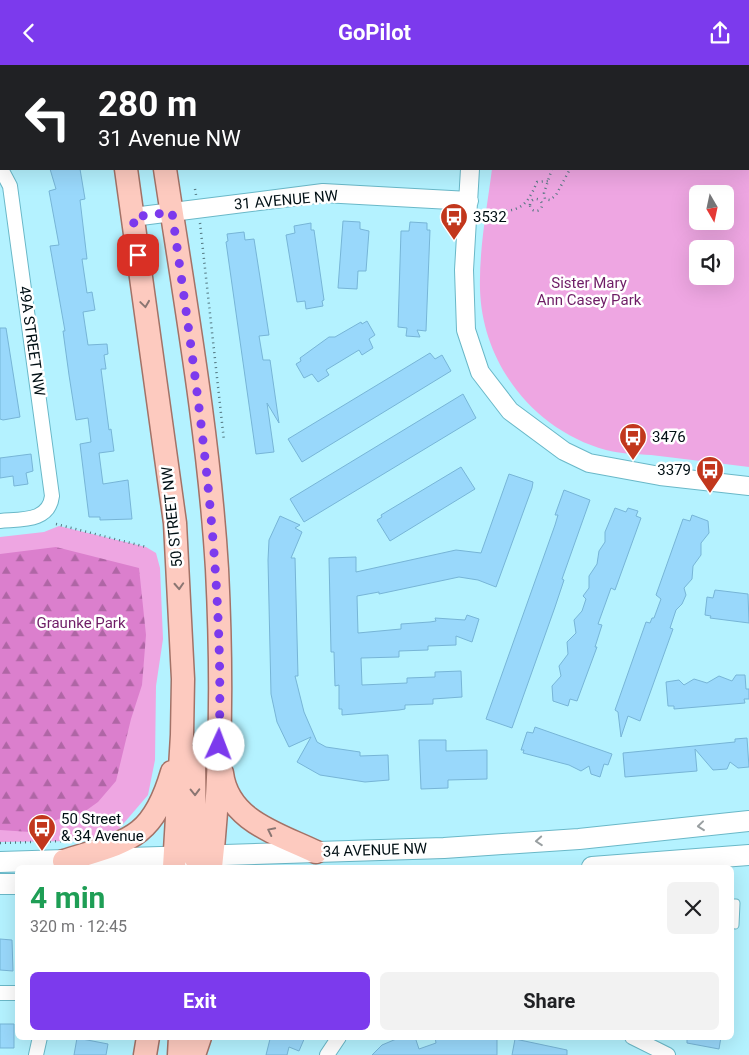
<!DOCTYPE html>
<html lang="en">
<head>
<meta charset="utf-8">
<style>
	body { margin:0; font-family:Roboto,sans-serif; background:#f2f2f2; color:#202124; height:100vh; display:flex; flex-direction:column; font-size:19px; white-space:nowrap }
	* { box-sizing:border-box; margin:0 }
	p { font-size:16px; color:#757577 }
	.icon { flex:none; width:28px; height:28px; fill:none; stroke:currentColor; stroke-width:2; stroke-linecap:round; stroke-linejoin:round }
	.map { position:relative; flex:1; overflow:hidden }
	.panel { position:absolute; left:15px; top:800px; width:719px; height:175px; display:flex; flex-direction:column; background:#fff; border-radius:8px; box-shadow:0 5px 20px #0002 }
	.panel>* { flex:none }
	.top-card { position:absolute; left:0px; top:0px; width:750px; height:105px; box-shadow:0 5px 20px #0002; background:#202124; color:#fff; overflow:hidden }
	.needle { width:32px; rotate:171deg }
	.buttons { position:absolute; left:689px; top:120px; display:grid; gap:10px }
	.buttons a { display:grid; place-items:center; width:45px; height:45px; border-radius:8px; background:#fff; box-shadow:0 5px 20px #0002; font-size:25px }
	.pin { position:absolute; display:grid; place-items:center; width:42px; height:42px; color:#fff; margin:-21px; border-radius:10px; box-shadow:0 2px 8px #0006 }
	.me { position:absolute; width:55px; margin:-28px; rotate:2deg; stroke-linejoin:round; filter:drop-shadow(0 0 4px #0008) }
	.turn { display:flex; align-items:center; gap:18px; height:105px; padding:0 15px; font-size:22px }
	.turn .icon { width:65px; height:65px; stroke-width:2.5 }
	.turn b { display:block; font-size:35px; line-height:42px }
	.round { display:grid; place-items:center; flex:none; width:52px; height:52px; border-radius:8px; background:#f2f2f2 }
	.headline { display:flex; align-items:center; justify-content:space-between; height:85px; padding:0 15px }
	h1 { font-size:30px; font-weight:700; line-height:38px; color:#1e9e55 }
	.button { display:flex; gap:10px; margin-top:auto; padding:10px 15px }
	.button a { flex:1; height:58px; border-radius:8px; background:#7c3aed; color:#fff; font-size:20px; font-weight:700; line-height:58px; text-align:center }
	.button a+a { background:#f2f2f2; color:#202124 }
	header { display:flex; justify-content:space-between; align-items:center; height:65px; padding:0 15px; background:#7c3aed; color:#fff; font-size:22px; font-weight:700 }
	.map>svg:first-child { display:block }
</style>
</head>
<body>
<header><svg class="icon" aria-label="back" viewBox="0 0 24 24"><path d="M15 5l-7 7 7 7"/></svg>GoPilot<svg class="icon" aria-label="share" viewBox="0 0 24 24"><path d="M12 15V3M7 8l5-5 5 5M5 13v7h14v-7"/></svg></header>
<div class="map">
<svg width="749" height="990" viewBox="0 0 749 990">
	<defs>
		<pattern id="forest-firs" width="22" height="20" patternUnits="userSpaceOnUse" patternTransform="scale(1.25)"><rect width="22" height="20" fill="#db7fcd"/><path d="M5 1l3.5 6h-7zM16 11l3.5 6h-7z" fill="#af66a5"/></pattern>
	</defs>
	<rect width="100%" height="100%" fill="#b4f2ff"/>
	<!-- green -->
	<path fill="#eea6e2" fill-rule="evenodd" d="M 503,0 L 749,0 L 749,402 C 717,398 684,394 651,390 C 637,389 620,389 606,385 C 534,365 482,299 480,224 C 479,184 487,143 492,104 L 749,104 L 749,1 ZM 698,129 L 725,129 L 725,156 L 698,156 ZM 698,184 L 725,184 L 725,211 L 698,211 Z
		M 59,461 L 146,482 L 156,488 L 160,503 L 163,574 L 156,621 L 155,695 L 148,730 L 118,765 L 97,773 L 75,776 L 0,777 L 0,472 L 44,467 Z"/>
	<!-- forest -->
	<path fill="url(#forest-firs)" d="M 56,482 L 139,503 L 146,570 L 142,620 L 131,654 L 116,716 L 98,737 L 84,747 L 65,751 L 30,767 L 0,765 L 0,489 Z"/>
	<!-- building -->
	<path fill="#99d8fb" stroke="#77b5d7" d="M 50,104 L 80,104 L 85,134 L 80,135 L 87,194 L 82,194 L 87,228 L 92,227 L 95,245 L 83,247 L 88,280 L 107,279 L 108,289 L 104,290 L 106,304 L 101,304 L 109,365 L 111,364 L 114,386 L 99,388 L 103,419 L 128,415 L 132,454 L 100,455 L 100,452 L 89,452 L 80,379 L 91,377 L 88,353 L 76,355 L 69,310 L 63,266 L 65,266 L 50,181 L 59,180 L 49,126 L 56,124 Z
		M 343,156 L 360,157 L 360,164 L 369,166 L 366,206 L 358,206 L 357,224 L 338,223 Z
		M 410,157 L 427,158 L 427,165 L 430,165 L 426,266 L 417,265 L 420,272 L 406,271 L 407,263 L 398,262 L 401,166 L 409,166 Z
		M 311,158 L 311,165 L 314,165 L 324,235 L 322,236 L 323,241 L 306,244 L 305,236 L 297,237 L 286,170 L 295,168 L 294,161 Z
		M 244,167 L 245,175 L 254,174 L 269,270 L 259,271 L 263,295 L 270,295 L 279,358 L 267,338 L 274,387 L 256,389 L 226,177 L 228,176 L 227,169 Z
		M 367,256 L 375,270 L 369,274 L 373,283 L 362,290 L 359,285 L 326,305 L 329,310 L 318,317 L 312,309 L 304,313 L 296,299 L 301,296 L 300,293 L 329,272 L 335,272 L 361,257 L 362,259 Z
		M 0,263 L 6,263 L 20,352 L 3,355 L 0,354 Z
		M 430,288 L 435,294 L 442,290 L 451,306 L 302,397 L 288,374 Z
		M 463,329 L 476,353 L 304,457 L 290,434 Z
		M 31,389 L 33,406 L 26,408 L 28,419 L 14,421 L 13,411 L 0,413 L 0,393 Z
		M 461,402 L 475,424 L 390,476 L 377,455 L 382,452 L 381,450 Z
		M 509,409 L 533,417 L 532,423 L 496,522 L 478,515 L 459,512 L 379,529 L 379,527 L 357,531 L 358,568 L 401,564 L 401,559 L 430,557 L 436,556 L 435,553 L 465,555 L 467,550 L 479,554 L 472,577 L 456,571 L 456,580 L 428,581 L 428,585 L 399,586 L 399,592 L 361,593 L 362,620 L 407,618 L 407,613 L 435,612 L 435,607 L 461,606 L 462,632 L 433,634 L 433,639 L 405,640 L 405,644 L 399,645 L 342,650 L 342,644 L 339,644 L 339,620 L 335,621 L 334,587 L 331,587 L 329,493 L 356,492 L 356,507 L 456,485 L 481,488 Z
		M 564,425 L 590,435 L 562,514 L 564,515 L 555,542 L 512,663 L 486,654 L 555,460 L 558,450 L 555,450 Z
		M 615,443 L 626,447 L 628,443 L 638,446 L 636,451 L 641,453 L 615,525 L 611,523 L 598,559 L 602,560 L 595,582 L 597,582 L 577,636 L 570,634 L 568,641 L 553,636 L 552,621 L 561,611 L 559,601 L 568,589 L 567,577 L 576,568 L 574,555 L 582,546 L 586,534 L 583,531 L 589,523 L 589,511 L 597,499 L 599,486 L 605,477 L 605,467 Z
		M 692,450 L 708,456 L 709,468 L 701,478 L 701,490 L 693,501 L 692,514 L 684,523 L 686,530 L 682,539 L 676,545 L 670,563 L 673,564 L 640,656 L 628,651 L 621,672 L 618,647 L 615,645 L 646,557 L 650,558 L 652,553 L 654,553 L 661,534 L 656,530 L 683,454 L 690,456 Z
		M 280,451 L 300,460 L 295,463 L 302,467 L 291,493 L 295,493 L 298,611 L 295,611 L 304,647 L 317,677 L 326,682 L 360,687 L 360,691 L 388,690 L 389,715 L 365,717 L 320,710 L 297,697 L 311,672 L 289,682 L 277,657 L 271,629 L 268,495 L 269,475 Z
		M 715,525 L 748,529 L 749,558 L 710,553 L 711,551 L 705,550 L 707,532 L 713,533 Z
		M 736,610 L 745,610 L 746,624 L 749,624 L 749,634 L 744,634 L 745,638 L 674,644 L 674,641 L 668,641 L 666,617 L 679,615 L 684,620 L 694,614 L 707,618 L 719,611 L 732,616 Z
		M 535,662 L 612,689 L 608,700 L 604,699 L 600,712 L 591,709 L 589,701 L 581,706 L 569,700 L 523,688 L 524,685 L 521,685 L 527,667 L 533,668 Z
		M 747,673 L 749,702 L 738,703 L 730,697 L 727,704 L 713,705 L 695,684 L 697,706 L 625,712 L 623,688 L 735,677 L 735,674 Z
		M 419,675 L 446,675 L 446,686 L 487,685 L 487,714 L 448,715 L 448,723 L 421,724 Z
		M 0,874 L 12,875 L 13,906 L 0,905 Z
		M 0,959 L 14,959 L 14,983 L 0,983 Z
		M 267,972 L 305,972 L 299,986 L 289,982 L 287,990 L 266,990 L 270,974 Z
		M 401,972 L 415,972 L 419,984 L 436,978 L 435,972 L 497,972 L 497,990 L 372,990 L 382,980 Z
		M 687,972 L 721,972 L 719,984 L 687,978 Z
		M 77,973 L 108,979 L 106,990 L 74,990 Z
		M 515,974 L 567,985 L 567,990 L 512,990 Z"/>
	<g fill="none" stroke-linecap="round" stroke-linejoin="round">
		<defs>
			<path id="service" d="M 731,838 L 736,838 L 735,860"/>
			<path id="minor" d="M 0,456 C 21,454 49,457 52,431 L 10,121 L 1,104
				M 0,928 L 18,928
				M 632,972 L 668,990
				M 36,990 L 40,972
				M 327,990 L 339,972"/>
			<path id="tertiary" d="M 473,1 L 473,0
				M 470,104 L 464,205 L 466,265 L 480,307 L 510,346 L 564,386 L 589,398 L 660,411 L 749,421
				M 133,152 L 323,128 L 469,136"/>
			<path id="secondary" d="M 0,797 L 444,783 L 579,774 L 749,756
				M 592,802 L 749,790
				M 0,819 L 18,819"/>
			<path id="primary" d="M 111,0 L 111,1
				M 150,0 L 150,1
				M 126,104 L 175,458 L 183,614 L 182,670 L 174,802
				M 165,104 C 185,236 209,371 217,504 C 222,603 222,704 211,802
				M 194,692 L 195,792 L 201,802
				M 222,708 C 228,756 279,769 316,787
				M 64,796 C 127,776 152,776 172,707
				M 145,990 L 148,972
				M 179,990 L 180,972
				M 194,990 L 200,972"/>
		</defs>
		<!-- service casing -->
		<use href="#service" stroke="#6ab8c8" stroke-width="9"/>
		<!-- minor casing -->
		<use href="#minor" stroke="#6ab8c8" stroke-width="16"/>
		<!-- tertiary casing -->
		<use href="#tertiary" stroke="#6ab8c8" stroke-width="20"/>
		<!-- secondary casing -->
		<use href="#secondary" stroke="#6ab8c8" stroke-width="22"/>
		<!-- primary casing -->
		<use href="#primary" stroke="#a37267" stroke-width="25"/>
		<!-- path -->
		<path stroke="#537780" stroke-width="2.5" stroke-dasharray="1 4" stroke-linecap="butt" d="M 177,0 L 177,1
			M 584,0 L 585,1
			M 561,1 L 561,0
			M 552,104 L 544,128 L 545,134 L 550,135 L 556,130 L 570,104
			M 195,124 L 196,130
			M530 140a6 6 0 1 1 12 0a6 6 0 1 1-12 0Z
			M 491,146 C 519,147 526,143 537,117 L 549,116
			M 200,158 L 224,376
			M 56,459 L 146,482
			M 0,778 L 65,776"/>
		<!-- service -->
		<use href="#service" stroke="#fff" stroke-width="7"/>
		<!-- minor -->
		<use href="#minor" stroke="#fff" stroke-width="14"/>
		<!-- tertiary -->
		<use href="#tertiary" stroke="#fff" stroke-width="18"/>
		<!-- secondary -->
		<use href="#secondary" stroke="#fff" stroke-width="20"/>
		<!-- primary -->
		<use href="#primary" stroke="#fdcabf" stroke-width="22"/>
	</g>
	<!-- one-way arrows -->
	<defs><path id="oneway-chevron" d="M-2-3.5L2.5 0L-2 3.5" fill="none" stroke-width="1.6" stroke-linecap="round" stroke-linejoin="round" transform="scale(1.25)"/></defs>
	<g stroke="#8b7672">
		<use href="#oneway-chevron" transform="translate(145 239) rotate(82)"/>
		<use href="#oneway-chevron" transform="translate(179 521) rotate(87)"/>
		<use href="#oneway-chevron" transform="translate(195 727) rotate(89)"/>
		<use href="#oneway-chevron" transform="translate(271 766) rotate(-154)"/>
	</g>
	<g stroke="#999fa1">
		<use href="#oneway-chevron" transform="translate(701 761) rotate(174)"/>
		<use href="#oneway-chevron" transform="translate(539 776) rotate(176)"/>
	</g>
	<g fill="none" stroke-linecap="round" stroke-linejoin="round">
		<!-- route -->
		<path stroke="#7c3aed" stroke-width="9" stroke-dasharray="0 16.2" d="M 138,190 L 133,152 L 172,147 C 197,324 225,501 219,680"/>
	</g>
	<!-- icons -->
	<defs>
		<symbol id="bus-pin" viewBox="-11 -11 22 30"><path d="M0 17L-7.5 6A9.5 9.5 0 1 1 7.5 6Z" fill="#c2371c" stroke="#fff"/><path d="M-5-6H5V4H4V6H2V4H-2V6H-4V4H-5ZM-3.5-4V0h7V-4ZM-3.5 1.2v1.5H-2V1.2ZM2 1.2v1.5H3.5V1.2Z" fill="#fff"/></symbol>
	</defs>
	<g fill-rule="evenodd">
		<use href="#bus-pin" x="438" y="136" width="32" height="43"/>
		<use href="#bus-pin" x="617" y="356" width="32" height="43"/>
		<use href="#bus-pin" x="694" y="389" width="32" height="43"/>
		<use href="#bus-pin" x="26" y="747" width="32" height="43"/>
	</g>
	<g text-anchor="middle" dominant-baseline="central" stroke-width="5" stroke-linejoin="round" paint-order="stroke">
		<!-- street labels -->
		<g font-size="15" fill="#000f14" stroke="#fff">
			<text transform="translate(286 135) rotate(-5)">31 AVENUE NW</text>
			<text transform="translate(32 276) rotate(82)">49A STREET NW</text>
			<text transform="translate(172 452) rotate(-96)">50 STREET NW</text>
			<text transform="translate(375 785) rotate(-2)">34 AVENUE NW</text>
		</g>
		<!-- poi labels -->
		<g font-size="15" fill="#000f14" stroke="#fff" text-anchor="start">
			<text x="473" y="152">3532</text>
			<text x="652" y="372">3476</text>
			<text x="691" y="405" text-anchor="end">3379</text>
			<text x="61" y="754">50 Street<tspan x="61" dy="17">&amp; 34 Avenue</tspan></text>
		</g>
		<!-- park labels -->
		<g font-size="15" fill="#6f1d66" stroke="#fff">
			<text x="589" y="218">Sister Mary<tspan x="589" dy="17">Ann Casey Park</tspan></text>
			<text x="81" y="558">Graunke Park</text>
		</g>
	</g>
</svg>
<div class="buttons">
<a><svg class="needle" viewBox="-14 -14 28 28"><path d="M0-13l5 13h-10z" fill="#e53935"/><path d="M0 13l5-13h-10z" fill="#757577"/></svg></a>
<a><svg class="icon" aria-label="sound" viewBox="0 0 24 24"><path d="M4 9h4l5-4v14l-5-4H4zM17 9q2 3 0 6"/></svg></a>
</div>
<div class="pin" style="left:138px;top:190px;background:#d93025"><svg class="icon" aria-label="arrive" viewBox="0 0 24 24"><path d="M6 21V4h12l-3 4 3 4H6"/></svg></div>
<svg class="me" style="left:219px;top:680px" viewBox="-20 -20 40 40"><circle r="19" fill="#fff"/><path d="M0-13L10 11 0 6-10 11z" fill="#7c3aed"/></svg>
<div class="top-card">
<div class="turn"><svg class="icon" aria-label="left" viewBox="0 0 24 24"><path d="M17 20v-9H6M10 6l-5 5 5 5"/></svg><div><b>280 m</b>31 Avenue NW</div></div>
</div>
<section class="panel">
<div class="headline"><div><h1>4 min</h1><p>320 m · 12:45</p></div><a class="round"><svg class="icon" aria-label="close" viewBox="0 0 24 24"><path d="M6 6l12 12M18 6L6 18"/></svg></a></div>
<div class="button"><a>Exit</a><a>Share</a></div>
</section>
</div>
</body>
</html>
